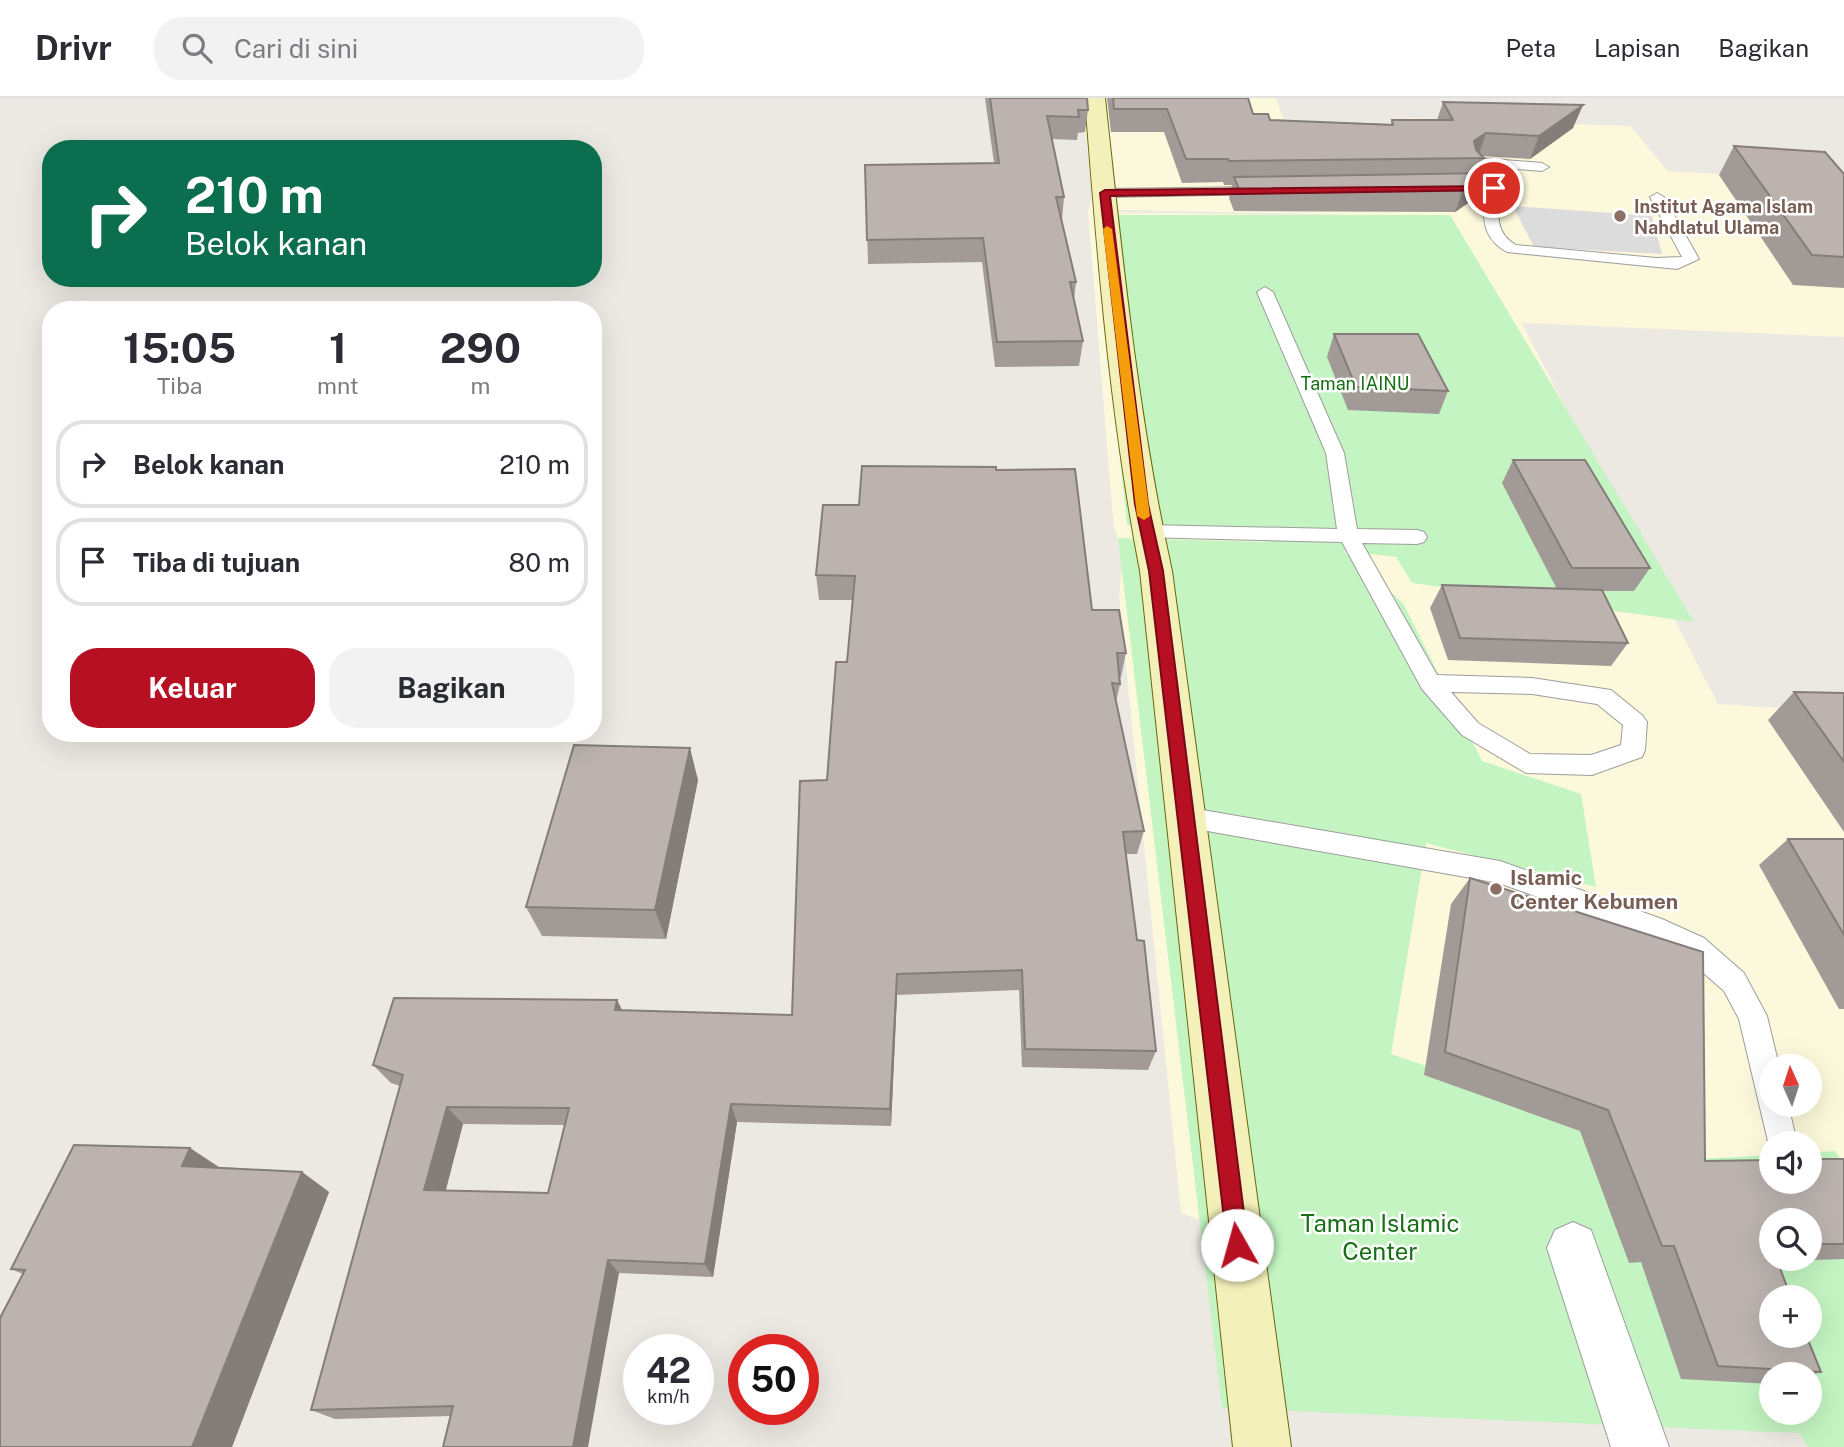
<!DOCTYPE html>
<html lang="id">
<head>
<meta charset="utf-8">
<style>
	body { margin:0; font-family:"Public Sans",sans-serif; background:#f2f2f3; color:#2b2b33; height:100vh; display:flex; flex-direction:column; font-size:26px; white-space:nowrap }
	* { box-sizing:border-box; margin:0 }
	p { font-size:23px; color:#7c7c81 }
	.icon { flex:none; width:38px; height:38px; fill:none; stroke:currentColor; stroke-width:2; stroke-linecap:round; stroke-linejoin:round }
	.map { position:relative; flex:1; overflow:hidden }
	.sheet { position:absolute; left:42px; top:203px; width:560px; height:441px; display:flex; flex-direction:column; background:#fff; border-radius:28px; box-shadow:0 7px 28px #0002 }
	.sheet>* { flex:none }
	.guide { position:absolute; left:42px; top:42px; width:560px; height:147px; border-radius:28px; box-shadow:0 7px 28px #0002; background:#0b6e4f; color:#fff; overflow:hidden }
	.needle { width:46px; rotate:357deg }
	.buttons { position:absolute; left:1759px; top:956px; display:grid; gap:14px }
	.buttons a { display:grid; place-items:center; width:63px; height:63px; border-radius:50%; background:#fff; box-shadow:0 7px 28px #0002; font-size:35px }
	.speed { position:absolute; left:623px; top:1236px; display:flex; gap:14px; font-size:35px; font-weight:700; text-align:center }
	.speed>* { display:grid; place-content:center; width:91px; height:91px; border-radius:50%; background:#fff; box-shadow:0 7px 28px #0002; line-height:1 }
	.speed small { font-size:18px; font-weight:400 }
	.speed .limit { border:10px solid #d22; background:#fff; color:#111 }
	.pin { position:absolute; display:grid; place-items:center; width:60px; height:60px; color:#fff; margin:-30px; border:4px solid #fff; border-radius:50%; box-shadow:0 2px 7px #0007 }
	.me { position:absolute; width:77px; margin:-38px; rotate:353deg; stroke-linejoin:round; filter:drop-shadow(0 0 5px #0008) }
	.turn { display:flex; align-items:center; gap:24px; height:147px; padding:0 28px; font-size:32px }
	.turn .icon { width:91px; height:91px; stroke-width:2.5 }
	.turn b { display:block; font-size:49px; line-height:60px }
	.eta { display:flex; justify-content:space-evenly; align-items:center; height:119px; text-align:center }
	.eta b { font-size:42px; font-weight:700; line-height:49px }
	.action { display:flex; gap:14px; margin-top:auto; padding:14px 28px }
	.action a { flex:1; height:80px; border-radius:28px; background:#b81023; color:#fff; font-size:28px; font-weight:700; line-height:80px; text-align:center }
	.action a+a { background:#f2f2f3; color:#2b2b33 }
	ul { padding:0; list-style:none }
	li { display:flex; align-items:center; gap:21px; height:88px; margin:0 14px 10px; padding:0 14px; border:4px solid #e1e1e2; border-radius:28px }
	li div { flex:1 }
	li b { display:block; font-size:26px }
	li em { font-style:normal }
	header { display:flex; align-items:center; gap:42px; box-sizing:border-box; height:98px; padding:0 35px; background:#fff; border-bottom:2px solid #e1e1e2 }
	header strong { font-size:33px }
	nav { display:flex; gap:38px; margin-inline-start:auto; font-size:24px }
	.search { width:490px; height:63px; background:#f2f2f3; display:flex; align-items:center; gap:18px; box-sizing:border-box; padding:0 24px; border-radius:28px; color:#7c7c81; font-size:26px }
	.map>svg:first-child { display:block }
</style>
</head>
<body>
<header>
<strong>Drivr</strong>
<div class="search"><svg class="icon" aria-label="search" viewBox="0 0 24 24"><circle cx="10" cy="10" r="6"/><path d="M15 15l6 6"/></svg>Cari di sini</div>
<nav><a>Peta</a><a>Lapisan</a><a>Bagikan</a></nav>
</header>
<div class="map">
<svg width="1844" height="1349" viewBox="0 0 1844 1349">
	<rect width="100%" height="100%" fill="#ece8e2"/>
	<!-- education -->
	<path fill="#fcf8db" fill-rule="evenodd" d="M 1082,0 L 1276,0 L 1290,39 L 1411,39 L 1407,20 L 1630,28 L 1668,73 L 1812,82 L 1844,117 L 1844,239 L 1522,225 L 1718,606 L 1844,614 L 1844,1349 L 1618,1276 L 1181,1115 L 1119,498 L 1123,457 L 1114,429 L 1112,410 L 1088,114 L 1092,95 ZM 1124,112 L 1353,117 L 1353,118 L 1101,114 ZM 1771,968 L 1810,968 L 1810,1006 L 1771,1006 ZM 1771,1045 L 1810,1045 L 1810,1083 L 1771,1083 ZM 1771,1122 L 1810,1122 L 1810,1160 L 1771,1160 ZM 1771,1199 L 1810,1199 L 1810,1237 L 1771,1237 ZM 1771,1276 L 1810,1276 L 1810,1314 L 1771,1314 Z"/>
	<!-- park -->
	<path fill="#c3f4c1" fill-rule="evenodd" d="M 1096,117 L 1450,117 L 1694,524 L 1412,485 L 1396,459 L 1344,453 L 1403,505 L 1482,663 L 1581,696 L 1596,789 L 1426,745 L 1391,956 L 1698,1061 L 1771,1057 L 1771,1083 L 1810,1083 L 1810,1055 L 1835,1053 L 1844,1067 L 1844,1349 L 1808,1349 L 1799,1335 L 1222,1310 L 1118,440 L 1270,444 L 1127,427 ZM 1771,1122 L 1810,1122 L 1810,1160 L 1771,1160 ZM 1771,1199 L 1810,1199 L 1810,1237 L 1771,1237 ZM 1771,1276 L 1810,1276 L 1810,1314 L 1771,1314 Z"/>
	<!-- parking -->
	<path fill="#dcdcdc" d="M 1513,108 L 1652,118 L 1662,156 L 1534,149 Z"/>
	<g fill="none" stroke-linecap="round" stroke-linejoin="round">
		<defs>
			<path id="lane" d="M 1479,60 L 1542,65 L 1549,69 L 1542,73 L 1482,68 L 1484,74 L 1501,90 C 1498,112 1493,134 1516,147 L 1656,160 L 1682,159 L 1650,99 L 1657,95 L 1664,99 L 1699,161 L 1677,171 L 1507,154 C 1482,140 1482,120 1486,94 L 1449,95 L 1442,91 L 1449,87 L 1481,86 L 1470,75 L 1468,67 Z
				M 1262,89 L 1269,93 L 1267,96 L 1105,99 L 1098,95 L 1105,91 Z
				M 1265,189 L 1273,194 L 1344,355 L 1357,431 L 1417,432 L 1424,434 L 1427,439 L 1424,444 L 1417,446 L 1362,445 L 1437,577 L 1532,580 L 1611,592 L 1643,618 L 1647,624 L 1645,652 L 1642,659 L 1592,677 L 1526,675 L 1462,637 L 1422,591 L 1342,444 L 1139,439 L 1136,434 L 1139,429 L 1146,427 L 1337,431 L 1326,355 L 1257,194 ZM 1451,594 L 1532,596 L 1597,606 L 1623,627 L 1621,647 L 1591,657 L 1530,656 L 1478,625 Z
				M 1185,709 L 1500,763 L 1662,821 L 1704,840 L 1744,875 L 1767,918 L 1779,968 L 1771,968 L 1771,1006 L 1788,1006 L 1797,1045 L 1771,1045 L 1771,1056 L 1739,921 L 1724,893 L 1684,858 L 1642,837 L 1499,785 L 1185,729 L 1176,726 L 1172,719 L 1176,712 Z"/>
			<path id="street" d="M 1573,1124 L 1591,1132 L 1669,1349 L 1611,1349 L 1547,1150 L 1555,1132 Z"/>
			<path id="secondary" d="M 1085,0 L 1105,0 C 1122,157 1138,319 1172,473 L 1291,1349 L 1233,1349 L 1140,473 C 1110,319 1097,156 1085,0 Z"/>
		</defs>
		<!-- lane casing -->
		<use href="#lane" stroke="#9d9d9d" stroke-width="2"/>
		<!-- street casing -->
		<use href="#street" stroke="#9d9d9d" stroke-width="2"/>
		<!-- secondary casing -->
		<use href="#secondary" stroke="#68680d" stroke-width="2"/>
		<!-- lane -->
		<use href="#lane" fill="#fff" fill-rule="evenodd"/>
		<!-- street -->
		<use href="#street" fill="#fff" fill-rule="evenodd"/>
		<!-- secondary -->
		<use href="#secondary" fill="#f4f0b9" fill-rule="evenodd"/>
	</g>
	<!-- wall -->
	<path fill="#a29a96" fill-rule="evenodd" d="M 985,0 L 1087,0 L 1088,12 L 1085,34 L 1078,35 L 1077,42 L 1052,41 L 1064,99 L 1062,122 L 1076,184 L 1074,202 L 1083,243 L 1079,268 L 995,269 L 982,164 L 868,166 L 865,67 L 994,65 Z
		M 1107,0 L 1248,0 L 1253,16 L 1270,22 L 1391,26 L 1392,22 L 1437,22 L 1443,4 L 1573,30 L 1530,61 L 1482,58 L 1484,60 L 1478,76 L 1488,75 L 1480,97 L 1455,114 L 1234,113 L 1229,100 L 1232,87 L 1224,87 L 1223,84 L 1182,85 L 1164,34 L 1111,34 Z
		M 1734,48 L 1844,76 L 1844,190 L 1793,187 L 1719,77 Z
		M 1334,236 L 1448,293 L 1439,316 L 1348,312 L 1327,259 Z
		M 1513,362 L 1650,470 L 1634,493 L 1602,493 L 1628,545 L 1611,568 L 1448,562 L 1430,510 L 1442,487 L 1557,491 L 1502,385 Z
		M 996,372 L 1092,512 L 1126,555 L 1121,579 L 1119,579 L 1120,586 L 1116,604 L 1144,733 L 1137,756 L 1126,756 L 1137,842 L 1156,953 L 1148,972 L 1022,969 L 1019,892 L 897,897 L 891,1028 L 737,1024 L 713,1179 L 619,1175 L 451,1318 L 335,1321 L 311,1312 L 400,988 L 391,985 L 373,967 L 617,902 L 622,912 L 792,917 L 827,682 L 847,564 L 852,502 L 819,502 L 816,477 L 859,407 ZM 463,1026 L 565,1027 L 548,1095 L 445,1093 Z
		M 1794,594 L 1844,595 L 1844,734 L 1768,622 Z
		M 698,682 L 666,841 L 542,838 L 526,809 Z
		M 1788,741 L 1844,741 L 1844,911 L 1839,911 L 1759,767 Z
		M 1470,780 L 1705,1063 L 1844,1061 L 1844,1161 L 1777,1163 L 1821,1274 L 1810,1278 L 1810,1276 L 1771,1276 L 1771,1286 L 1681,1281 L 1641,1164 L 1629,1165 L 1580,1033 L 1424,977 L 1451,806 ZM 1771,1122 L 1810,1122 L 1810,1160 L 1771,1160 Z
		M 220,1069 L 302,1074 L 329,1094 L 232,1349 L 0,1349 L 23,1176 L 11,1171 Z"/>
	<!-- shaded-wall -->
	<path fill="#847d7a" d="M 1583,7 L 1573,30 L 1530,61 L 1539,38 Z
		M 1486,35 L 1478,58 L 1474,43 Z
		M 1488,75 L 1480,97 L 1455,114 L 1463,93 Z
		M 690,650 L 698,682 L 666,841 L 655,812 Z
		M 897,876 L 897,897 L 891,1028 L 890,1011 Z
		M 617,902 L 627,922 L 615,912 Z
		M 731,1006 L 737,1024 L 713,1179 L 705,1166 Z
		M 447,1009 L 463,1026 L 442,1107 L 424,1092 Z
		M 190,1050 L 222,1071 L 182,1068 Z
		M 302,1074 L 329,1094 L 232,1349 L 192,1349 Z
		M 608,1162 L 619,1175 L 588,1349 L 573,1349 Z"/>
	<!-- building -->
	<path fill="#bcb3af" stroke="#847d7a" stroke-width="2" fill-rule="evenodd" d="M 990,0 L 1087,0 L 1088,12 L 1078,12 L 1079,19 L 1047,18 L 1064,99 L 1056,99 L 1076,184 L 1070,184 L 1083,243 L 997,244 L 983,140 L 867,142 L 865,67 L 999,65 Z
		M 1113,0 L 1248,0 L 1253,16 L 1268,16 L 1270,22 L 1393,27 L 1392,22 L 1453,22 L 1443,4 L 1583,7 L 1539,38 L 1486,35 L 1474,43 L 1476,52 L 1484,60 L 1229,63 L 1228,61 L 1186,61 L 1167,11 L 1114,11 Z
		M 1734,48 L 1825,54 L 1844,76 L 1844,159 L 1812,157 Z
		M 1488,75 L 1463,93 L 1239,91 L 1234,79 Z
		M 1334,236 L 1418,236 L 1448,293 L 1356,289 Z
		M 1513,362 L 1585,362 L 1650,470 L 1572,470 Z
		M 862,368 L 996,369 L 996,372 L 1075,371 L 1092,512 L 1119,512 L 1126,555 L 1117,555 L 1120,586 L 1112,585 L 1144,733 L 1123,734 L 1137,842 L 1144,843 L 1156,953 L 1025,951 L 1022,872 L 897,876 L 890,1011 L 731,1006 L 705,1166 L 608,1162 L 573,1349 L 443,1349 L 453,1308 L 311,1312 L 403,977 L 373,967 L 394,900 L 617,902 L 615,912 L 792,917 L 800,683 L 827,682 L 836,564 L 847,564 L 855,478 L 816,477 L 823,407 L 859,407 ZM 447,1009 L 569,1010 L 548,1095 L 424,1092 Z
		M 1442,487 L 1602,492 L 1628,545 L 1460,540 Z
		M 1794,594 L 1844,595 L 1844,664 Z
		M 574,647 L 690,650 L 655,812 L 526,809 Z
		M 1788,741 L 1844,741 L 1844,837 Z
		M 1470,780 L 1703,854 L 1705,1063 L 1771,1062 L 1771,1083 L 1810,1083 L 1810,1061 L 1844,1061 L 1844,1146 L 1810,1146 L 1810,1122 L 1771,1122 L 1771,1160 L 1776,1160 L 1791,1199 L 1771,1199 L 1771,1237 L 1806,1237 L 1821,1274 L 1718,1268 L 1674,1148 L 1662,1148 L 1608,1012 L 1445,954 Z
		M 74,1047 L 190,1050 L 182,1068 L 302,1074 L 192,1349 L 0,1349 L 0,1220 L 25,1172 L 11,1171 Z"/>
	<!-- route -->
	<path fill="#b81023" stroke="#780a17" stroke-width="2" d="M 1494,88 L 1499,90 L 1497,92 L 1110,98 L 1148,406 L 1163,473 L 1248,1147 L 1245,1154 L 1237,1157 L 1230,1154 L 1227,1147 L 1149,473 L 1135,406 L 1100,95 L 1105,92 Z"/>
	<!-- slow -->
	<path fill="#f59e0b" d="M 1107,128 L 1112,131 L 1150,418 L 1144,422 L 1137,418 L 1103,131 Z"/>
	<!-- markers -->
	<g fill="#8d6e63" stroke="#fff" stroke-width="2.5">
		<circle cx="1620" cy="118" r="7"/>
		<circle cx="1496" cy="791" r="7"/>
	</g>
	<g text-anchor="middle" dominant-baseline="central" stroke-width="5" stroke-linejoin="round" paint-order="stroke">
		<!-- far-education labels -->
		<g font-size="18" font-weight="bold" fill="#785e54" stroke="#fff" text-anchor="start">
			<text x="1634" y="108">Institut Agama Islam<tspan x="1634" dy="21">Nahdlatul Ulama</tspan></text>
		</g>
		<!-- far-park labels -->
		<g font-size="18" fill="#177014" stroke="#fff">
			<text x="1355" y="285">Taman IAINU</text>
		</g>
		<!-- education labels -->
		<g font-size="21" font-weight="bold" fill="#785e54" stroke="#fff" text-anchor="start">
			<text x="1510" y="779">Islamic<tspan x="1510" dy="24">Center Kebumen</tspan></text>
		</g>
		<!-- near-park labels -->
		<g font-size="24" fill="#177014" stroke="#fff">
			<text x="1380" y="1125">Taman Islamic<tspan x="1380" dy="28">Center</tspan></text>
		</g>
	</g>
</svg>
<div class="buttons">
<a><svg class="needle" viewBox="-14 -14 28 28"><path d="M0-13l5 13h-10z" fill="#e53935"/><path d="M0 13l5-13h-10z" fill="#7c7c81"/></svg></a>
<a><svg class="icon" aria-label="sound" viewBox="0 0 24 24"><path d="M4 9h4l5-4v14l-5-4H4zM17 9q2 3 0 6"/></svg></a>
<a><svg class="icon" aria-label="search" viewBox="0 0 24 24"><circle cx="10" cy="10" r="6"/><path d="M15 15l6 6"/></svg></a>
<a>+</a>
<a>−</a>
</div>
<div class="speed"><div>42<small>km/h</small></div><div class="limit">50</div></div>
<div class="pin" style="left:1494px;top:90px;background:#d93025"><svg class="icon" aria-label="arrive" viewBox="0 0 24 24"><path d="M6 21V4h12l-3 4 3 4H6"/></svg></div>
<svg class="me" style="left:1237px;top:1147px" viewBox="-20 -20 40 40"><circle r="19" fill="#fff"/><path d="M0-13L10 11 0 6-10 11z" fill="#b81023"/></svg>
<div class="guide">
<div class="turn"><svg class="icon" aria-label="right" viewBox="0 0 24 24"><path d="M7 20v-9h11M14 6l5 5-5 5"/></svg><div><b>210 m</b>Belok kanan</div></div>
</div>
<section class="sheet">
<div class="eta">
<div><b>15:05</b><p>Tiba</p></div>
<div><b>1</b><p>mnt</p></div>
<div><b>290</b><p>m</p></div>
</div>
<ul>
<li><svg class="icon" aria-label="right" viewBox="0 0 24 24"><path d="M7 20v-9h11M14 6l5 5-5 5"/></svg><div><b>Belok kanan</b></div><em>210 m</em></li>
<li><svg class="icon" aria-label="arrive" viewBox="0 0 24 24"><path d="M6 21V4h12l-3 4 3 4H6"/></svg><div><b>Tiba di tujuan</b></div><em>80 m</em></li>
</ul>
<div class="action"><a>Keluar</a><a>Bagikan</a></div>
</section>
</div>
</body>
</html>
